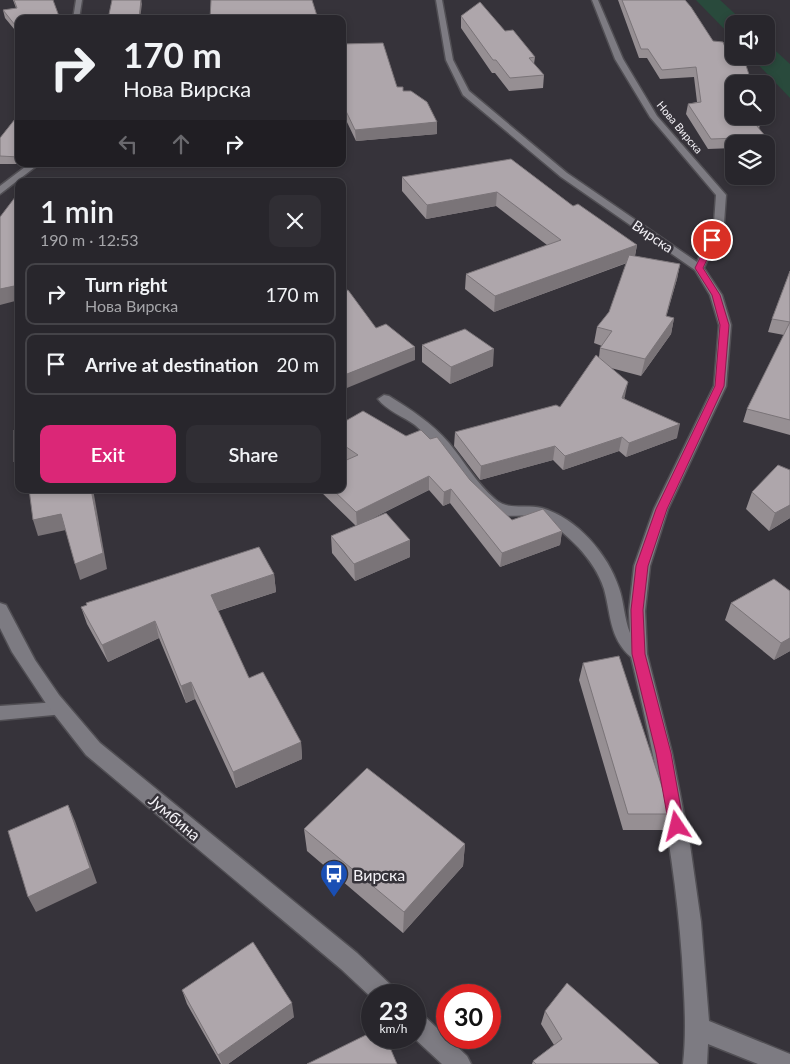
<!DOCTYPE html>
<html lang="en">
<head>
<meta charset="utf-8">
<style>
	body { margin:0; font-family:Lato,sans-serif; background:#302e34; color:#f1f3f6; height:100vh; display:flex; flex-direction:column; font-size:19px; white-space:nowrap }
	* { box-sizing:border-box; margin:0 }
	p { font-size:16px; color:#a5a5a9 }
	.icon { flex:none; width:28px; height:28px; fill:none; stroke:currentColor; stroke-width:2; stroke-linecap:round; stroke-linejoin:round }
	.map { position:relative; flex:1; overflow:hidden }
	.side { position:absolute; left:15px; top:178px; width:331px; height:315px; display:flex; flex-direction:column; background:#28262c; border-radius:10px; box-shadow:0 2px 8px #0003,0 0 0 1px #444348 }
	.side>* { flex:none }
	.guide { position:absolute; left:15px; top:15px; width:331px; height:152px; border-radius:10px; box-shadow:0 2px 8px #0003,0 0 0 1px #444348; background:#28262c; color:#f1f3f6; overflow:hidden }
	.controls { position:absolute; left:725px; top:15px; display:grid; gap:10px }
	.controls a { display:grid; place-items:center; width:50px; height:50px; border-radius:10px; background:#28262c; box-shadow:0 2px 8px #0003,0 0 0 1px #444348; font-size:25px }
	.speed { position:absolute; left:361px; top:984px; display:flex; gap:10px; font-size:25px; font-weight:700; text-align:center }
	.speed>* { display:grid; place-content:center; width:65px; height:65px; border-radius:50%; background:#28262c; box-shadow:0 2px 8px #0003,0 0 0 1px #444348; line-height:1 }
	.speed small { font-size:12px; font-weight:400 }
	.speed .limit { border:8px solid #d22; background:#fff; color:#111 }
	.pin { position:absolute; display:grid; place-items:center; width:42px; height:42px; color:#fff; margin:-21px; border:2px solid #fff; border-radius:50%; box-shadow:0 1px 5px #0007 }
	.me { position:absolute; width:55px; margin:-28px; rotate:350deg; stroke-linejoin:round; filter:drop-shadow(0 0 4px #0008) }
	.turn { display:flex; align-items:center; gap:18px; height:105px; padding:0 25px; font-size:22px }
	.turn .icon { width:65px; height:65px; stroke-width:2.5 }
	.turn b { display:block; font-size:35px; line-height:42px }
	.lanes { display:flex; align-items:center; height:48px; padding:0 25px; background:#0003; justify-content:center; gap:25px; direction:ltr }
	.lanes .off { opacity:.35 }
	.round { display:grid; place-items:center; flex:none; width:52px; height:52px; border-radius:10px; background:#302e34 }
	.head { display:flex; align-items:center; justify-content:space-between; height:85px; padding:0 25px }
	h1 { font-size:30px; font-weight:600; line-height:38px }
	.action { display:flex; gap:10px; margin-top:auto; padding:10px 25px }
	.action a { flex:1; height:58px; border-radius:10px; background:#db2777; color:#fff; font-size:20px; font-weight:600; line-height:58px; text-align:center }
	.action a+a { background:#302e34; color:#f1f3f6 }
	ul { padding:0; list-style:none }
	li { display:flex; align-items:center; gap:15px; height:62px; margin:0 10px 8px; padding:0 15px; border:2px solid #444348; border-radius:10px }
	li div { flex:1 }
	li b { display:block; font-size:19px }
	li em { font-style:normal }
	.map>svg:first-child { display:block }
</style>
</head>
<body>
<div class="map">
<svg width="790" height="1064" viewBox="0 0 790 1064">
	<rect width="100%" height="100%" fill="#36333a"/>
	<!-- green -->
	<path fill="#294a3c" d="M 696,0 L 720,0 L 746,24 L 734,24 L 734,39 Z
		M 766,42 L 790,64 L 790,98 L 750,56 L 766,56 Z"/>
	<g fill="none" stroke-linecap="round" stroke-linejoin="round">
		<defs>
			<path id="street" d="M 76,0 L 82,0 L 79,19 L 73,19 Z
				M 436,0 L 442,0 L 453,60 L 469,91 L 567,173 L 697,262 L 714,223 L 716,195 L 650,117 L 615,59 L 592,0 L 598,0 L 623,59 L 657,116 L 726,195 L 724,223 L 704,268 L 722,295 L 731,325 L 726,386 L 668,509 L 650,566 L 645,611 L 647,654 L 672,753 L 690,845 L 701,922 L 709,1021 L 790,1054 L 790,1064 L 758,1064 L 708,1044 L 707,1064 L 683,1064 C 687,1028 684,994 682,958 C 675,856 655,757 631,657 C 609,638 611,614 604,589 C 599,573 589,559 578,547 C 565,534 549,518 531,516 C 517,514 503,519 490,511 C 462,492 444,449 415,425 C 404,417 386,410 378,399 L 384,395 L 389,396 C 410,409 432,423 449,443 C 464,461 476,483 495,499 C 508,511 525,504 542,508 C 577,518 608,554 619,588 C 624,602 624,618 630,633 L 629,611 L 634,566 L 654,509 L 714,386 L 719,325 L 710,295 L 695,270 L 561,177 L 463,95 L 446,60 Z
				M 29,164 L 39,164 L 0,194 L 0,186 Z
				M 58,702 L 64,704 L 67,709 L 64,714 L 0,720 L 0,706 Z"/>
			<path id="secondary" d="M 0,603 L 6,605 L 35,660 L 59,695 L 100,743 L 357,953 L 393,987 L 396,995 L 372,995 L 372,998 L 341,969 L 86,755 L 47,705 L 12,652 L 0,628 Z
				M 415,1012 L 423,1015 L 467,1056 L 471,1064 L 442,1064 L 414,1038 Z"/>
		</defs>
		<!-- street casing -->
		<use href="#street" stroke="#514f54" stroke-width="3"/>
		<!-- secondary casing -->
		<use href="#secondary" stroke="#514f54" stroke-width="3"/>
		<!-- street -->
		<use href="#street" fill="#7d7b82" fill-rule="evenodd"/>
		<!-- secondary -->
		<use href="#secondary" fill="#7d7b82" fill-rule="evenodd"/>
	</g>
	<!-- wall -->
	<path fill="#968f93" d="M 13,0 L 53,0 L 19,19 L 19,35 L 5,18 L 3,10 L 16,8 Z
		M 618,0 L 685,0 L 713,41 L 725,47 L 761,120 L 759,129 L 766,137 L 764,144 L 734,144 L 734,148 L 708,149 L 686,114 L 688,104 L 697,102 L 694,77 L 660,79 L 647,58 L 639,58 Z
		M 461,16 L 505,31 L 535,57 L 534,64 L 544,75 L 543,88 L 509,91 L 495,73 L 492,73 L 461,28 Z
		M 342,44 L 403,91 L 437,134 L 356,141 L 346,120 Z
		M 19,114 L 19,164 L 30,164 L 0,164 L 0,138 Z
		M 511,159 L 573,206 L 637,245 L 635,256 L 680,264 L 677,279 L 666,316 L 674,318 L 671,334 L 641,376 L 611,368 L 625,396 L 624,398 L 677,438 L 626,457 L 619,451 L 563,470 L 553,460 L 480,480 L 454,446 L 455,432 L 560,407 L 599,357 L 600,348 L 602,346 L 594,343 L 597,327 L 609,312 L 627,263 L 494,312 L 465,289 L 466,274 L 547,245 L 496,206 L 426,219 L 402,191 L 402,177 Z
		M 790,271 L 790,435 L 743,422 L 747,409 L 784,335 L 768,332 L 772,319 Z
		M 422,345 L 493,366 L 450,384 L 422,362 Z
		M 342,423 L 470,480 L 512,520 L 562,531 L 560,545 L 500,567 L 450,503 L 443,506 L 429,490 L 365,522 L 410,540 L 410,557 L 355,581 L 332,553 L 331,536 L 356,526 L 318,489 L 342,489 L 346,460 L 342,458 Z
		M 752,492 L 790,518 L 769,531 L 746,509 Z
		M 274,574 L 276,592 L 218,611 L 249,678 L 301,742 L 302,759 L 236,788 L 195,699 L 186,703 L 159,638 L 108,662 L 87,624 L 81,607 Z
		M 774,579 L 790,651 L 774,660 L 725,620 L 731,603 Z
		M 583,663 L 671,814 L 665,830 L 623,830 L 579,680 Z
		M 304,829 L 465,844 L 463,866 L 403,933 L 307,851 Z
		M 182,990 L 294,1017 L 228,1064 L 221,1064 L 187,1004 Z
		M 545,1011 L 659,1064 L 532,1064 L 533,1061 L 554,1045 L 541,1024 Z"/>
	<!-- shaded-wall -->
	<path fill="#7a7478" d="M 141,0 L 142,4 L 140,19 L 139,19 Z
		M 345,109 L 346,120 L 342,121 L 342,110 Z
		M 437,122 L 437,134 L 356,141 L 355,130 Z
		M 497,192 L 496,206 L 426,219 L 427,205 Z
		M 637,245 L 634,260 L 494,312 L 495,296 Z
		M 680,264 L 677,279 L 662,332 L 666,316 Z
		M 19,285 L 19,300 L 0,305 L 0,289 Z
		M 674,318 L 671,334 L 641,376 L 645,359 Z
		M 415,347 L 415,360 L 342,390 L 342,376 Z
		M 494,349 L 493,366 L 450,384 L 451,367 Z
		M 628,382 L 625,396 L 619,412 L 622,398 Z
		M 680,424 L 677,438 L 626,457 L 629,443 Z
		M 622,437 L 619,451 L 563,470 L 565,456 Z
		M 555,446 L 553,460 L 480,480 L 481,466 Z
		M 19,461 L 19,474 L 14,462 Z
		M 429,476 L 429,490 L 357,526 L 356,512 Z
		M 91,489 L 93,489 L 107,569 L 80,580 L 75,564 Z
		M 451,489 L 450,503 L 443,506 L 444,492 Z
		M 790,505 L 790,518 L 769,531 L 775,513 Z
		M 61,514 L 66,530 L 38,536 L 33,520 Z
		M 562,531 L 560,545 L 500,567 L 502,553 Z
		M 410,540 L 410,557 L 355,581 L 354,564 Z
		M 274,574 L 276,592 L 214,612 L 211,595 Z
		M 155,621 L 159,638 L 108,662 L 102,645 Z
		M 790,638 L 790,651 L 774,660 L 781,643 Z
		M 191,682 L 195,699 L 186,703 L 181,686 Z
		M 301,742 L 302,759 L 236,788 L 233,772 Z
		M 68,805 L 75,821 L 97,883 L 36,912 L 28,897 Z
		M 465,844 L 463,866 L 403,933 L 404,912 Z
		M 292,1003 L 294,1017 L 228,1064 L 222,1064 L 218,1055 Z"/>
	<!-- building -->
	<path fill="#aea6ab" stroke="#7a7478" d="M 14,0 L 53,0 L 60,19 L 19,19 L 19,30 L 3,10 L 17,8 Z
		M 112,0 L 141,0 L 139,19 L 108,19 Z
		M 211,0 L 312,0 L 318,19 L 210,19 Z
		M 622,0 L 685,0 L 691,7 L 713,41 L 723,42 L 725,47 L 734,48 L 734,56 L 743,56 L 752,84 L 734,84 L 734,116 L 760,116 L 761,120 L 752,120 L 766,137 L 711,139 L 688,104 L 701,102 L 696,67 L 662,70 L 648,49 L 641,49 Z
		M 480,2 L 505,31 L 513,30 L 535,57 L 529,58 L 544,75 L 510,78 L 496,60 L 493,60 L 461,16 Z
		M 383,43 L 397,87 L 403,87 L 403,91 L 411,91 L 427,102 L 437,122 L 355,130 L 345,109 L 342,110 L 342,44 Z
		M 19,114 L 19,157 L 0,156 L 0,138 Z
		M 511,159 L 573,206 L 578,204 L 637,245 L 495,296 L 466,274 L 561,240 L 497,192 L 427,205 L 402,177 Z
		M 19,192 L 19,285 L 0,289 L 0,217 Z
		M 629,255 L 680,264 L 666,316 L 674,318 L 645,359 L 600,348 L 612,331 L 597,327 L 609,312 Z
		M 790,271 L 790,322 L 772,319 Z
		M 348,290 L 376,328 L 386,324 L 415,347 L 342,376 L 342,292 Z
		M 790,322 L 790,420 L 747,409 Z
		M 465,329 L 494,349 L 451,367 L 422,345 Z
		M 596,355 L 628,382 L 622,398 L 680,424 L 629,443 L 622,437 L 565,456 L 555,446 L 481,466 L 455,432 L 556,405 L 560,407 Z
		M 363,411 L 406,436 L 421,430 L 430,439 L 437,437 L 470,480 L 512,520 L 543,509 L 562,531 L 502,553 L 451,489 L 444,492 L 429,476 L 356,512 L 332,489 L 342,489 L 342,462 L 358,455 L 342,444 L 342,423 Z
		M 19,429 L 19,461 L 14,462 L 14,430 Z
		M 778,465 L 790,470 L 790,505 L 775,513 L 752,492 Z
		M 29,489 L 91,489 L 103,553 L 75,564 L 61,514 L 33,520 Z
		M 386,513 L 410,540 L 354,564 L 331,536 Z
		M 259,547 L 274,574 L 211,595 L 249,678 L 263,672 L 301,742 L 233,772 L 191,682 L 181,686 L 155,621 L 102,645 L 81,607 L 87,605 L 86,603 Z
		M 774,579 L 790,591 L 790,638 L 781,643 L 731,603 Z
		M 619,656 L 671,814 L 628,814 L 583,663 Z
		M 367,768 L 465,844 L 404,912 L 304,829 Z
		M 68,805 L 90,868 L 28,897 L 8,831 Z
		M 253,942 L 292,1003 L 218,1055 L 182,990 Z
		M 567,983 L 659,1064 L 536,1064 L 533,1061 L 562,1039 L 545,1011 Z
		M 372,1032 L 372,1038 L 386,1038 L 397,1064 L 307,1064 Z"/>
	<!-- route -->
	<path fill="#db2777" stroke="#8e194d" d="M 710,238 L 716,240 L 703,268 L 720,295 L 729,325 L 724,386 L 667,509 L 648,566 L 643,610 L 645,654 L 671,753 L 684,826 L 682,831 L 677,833 L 671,831 L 669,826 L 656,753 L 632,654 L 631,610 L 636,566 L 656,509 L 715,386 L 720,325 L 712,295 L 695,268 Z"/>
	<!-- icons -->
	<defs>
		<symbol id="bus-pin" viewBox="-11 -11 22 30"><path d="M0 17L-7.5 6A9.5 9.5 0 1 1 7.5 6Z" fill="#1a4fb4" stroke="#36333a"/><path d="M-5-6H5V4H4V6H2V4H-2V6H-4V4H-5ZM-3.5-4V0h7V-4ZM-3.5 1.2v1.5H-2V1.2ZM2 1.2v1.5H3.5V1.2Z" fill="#fff"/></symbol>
	</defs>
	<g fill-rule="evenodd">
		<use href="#bus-pin" x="318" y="858" width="32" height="43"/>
	</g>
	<g text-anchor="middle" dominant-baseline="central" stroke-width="5" stroke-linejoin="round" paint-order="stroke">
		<!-- far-street labels -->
		<g font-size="11" fill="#f4f2f7" stroke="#36333a">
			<text transform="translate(680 127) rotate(50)">Нова Вирска</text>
		</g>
		<!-- street labels -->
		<g font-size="14" fill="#f4f2f7" stroke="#36333a">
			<text transform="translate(653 236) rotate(34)">Вирска</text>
		</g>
		<!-- near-street labels -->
		<g font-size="16" fill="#f4f2f7" stroke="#36333a">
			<text transform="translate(175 817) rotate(40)">Јумбина</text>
		</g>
		<!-- near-poi labels -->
		<g font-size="16" fill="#f4f2f7" stroke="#36333a" text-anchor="start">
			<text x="353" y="874">Вирска</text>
		</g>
	</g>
</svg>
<div class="controls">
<a><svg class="icon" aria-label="sound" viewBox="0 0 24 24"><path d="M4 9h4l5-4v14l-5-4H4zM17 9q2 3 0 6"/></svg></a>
<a><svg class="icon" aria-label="search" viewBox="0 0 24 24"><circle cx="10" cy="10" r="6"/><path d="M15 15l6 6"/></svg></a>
<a><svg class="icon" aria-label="layers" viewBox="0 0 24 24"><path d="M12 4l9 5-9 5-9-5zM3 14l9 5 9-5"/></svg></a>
</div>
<div class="speed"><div>23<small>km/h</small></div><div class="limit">30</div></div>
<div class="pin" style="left:712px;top:240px;background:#d93025"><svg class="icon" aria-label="arrive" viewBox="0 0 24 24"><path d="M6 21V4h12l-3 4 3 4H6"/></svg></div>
<svg class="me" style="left:677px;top:826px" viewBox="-20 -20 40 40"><path d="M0-17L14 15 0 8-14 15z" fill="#db2777" stroke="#fff" stroke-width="4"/></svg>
<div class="guide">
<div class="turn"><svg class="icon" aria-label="right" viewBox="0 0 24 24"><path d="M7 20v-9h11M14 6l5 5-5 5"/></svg><div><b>170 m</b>Нова Вирска</div></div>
<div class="lanes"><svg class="icon off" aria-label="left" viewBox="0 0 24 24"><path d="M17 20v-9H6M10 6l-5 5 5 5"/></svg><svg class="icon off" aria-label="ahead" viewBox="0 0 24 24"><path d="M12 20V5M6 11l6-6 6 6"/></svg><svg class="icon" aria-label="right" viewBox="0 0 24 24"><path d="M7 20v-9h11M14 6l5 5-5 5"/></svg></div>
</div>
<section class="side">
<div class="head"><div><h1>1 min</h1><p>190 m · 12:53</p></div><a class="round"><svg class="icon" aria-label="close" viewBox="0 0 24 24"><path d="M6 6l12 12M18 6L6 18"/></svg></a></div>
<ul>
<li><svg class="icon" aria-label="right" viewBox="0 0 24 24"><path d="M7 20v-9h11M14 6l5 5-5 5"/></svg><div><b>Turn right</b><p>Нова Вирска</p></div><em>170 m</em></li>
<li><svg class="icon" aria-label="arrive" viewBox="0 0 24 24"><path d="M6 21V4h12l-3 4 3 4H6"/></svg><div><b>Arrive at destination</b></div><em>20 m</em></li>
</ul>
<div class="action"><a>Exit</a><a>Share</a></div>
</section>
</div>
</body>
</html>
